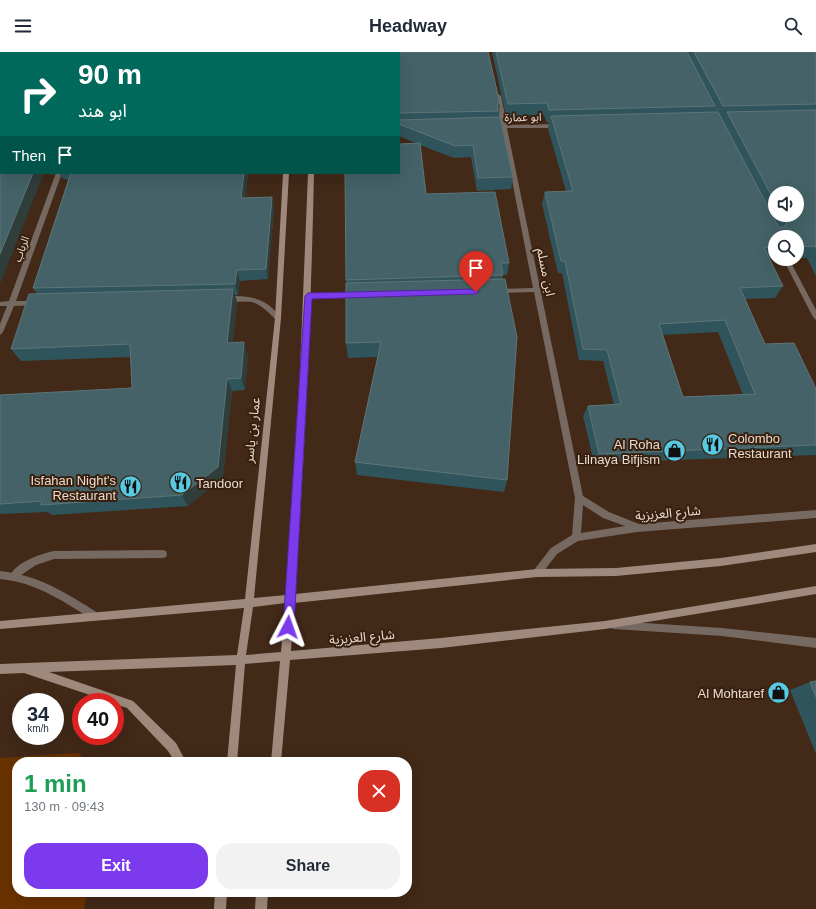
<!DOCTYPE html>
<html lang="en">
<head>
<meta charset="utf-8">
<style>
	body { margin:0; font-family:Arial,"Noto Sans Arabic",sans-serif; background:#f2f2f3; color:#1f2937; height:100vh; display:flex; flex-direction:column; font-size:15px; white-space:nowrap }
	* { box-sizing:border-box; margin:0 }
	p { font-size:13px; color:#747a83 }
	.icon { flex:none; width:22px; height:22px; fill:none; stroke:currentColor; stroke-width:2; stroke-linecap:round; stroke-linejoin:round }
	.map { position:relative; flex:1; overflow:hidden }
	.sheet { position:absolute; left:12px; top:705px; width:400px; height:140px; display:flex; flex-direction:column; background:#fff; border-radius:16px; box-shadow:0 4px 16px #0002 }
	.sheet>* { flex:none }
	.banner { position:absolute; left:0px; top:0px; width:400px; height:122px; box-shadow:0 4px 16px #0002; background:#00695c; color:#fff; overflow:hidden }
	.buttons { position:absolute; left:768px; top:134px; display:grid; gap:8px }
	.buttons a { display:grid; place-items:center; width:36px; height:36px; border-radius:50%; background:#fff; box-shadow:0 4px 16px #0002; font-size:20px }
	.speed { position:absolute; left:12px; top:641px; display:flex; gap:8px; font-size:20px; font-weight:700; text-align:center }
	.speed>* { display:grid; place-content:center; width:52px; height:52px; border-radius:50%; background:#fff; box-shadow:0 4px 16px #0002; line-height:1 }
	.speed small { font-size:10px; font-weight:400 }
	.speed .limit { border:6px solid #d22; background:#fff; color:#111 }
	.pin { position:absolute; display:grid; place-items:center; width:34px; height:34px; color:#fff; margin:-41px -17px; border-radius:50% 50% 50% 0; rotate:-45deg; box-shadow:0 0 4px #0007 }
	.pin .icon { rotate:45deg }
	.me { position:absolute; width:44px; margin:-22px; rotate:4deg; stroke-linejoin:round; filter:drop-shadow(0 0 3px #0008) }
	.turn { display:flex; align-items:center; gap:14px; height:84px; padding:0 12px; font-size:18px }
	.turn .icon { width:52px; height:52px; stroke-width:2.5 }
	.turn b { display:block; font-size:28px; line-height:34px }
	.then { display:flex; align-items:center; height:38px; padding:0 12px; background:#0003; gap:8px; font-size:15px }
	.round { display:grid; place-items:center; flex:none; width:42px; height:42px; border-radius:16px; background:#f2f2f3 }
	.head { display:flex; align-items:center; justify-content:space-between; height:68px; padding:0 12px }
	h1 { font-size:24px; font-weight:700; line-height:30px; color:#1e9e55 }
	.button { display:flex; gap:8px; margin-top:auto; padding:8px 12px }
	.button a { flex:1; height:46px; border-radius:16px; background:#7c3aed; color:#fff; font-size:16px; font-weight:700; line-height:46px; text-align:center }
	.button a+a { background:#f2f2f3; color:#1f2937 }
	header { display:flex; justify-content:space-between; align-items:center; height:52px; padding:0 12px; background:#fff; font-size:18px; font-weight:700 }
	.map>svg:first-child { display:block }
</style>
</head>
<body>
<header><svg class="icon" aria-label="menu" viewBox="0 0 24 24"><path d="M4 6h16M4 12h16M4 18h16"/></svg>Headway<svg class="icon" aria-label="search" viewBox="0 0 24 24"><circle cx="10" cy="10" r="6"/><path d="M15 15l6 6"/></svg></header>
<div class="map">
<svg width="816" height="857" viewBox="0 0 816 857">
	<rect width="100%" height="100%" fill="#422918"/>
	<!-- green -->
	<path fill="#6a3200" d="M 78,701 L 88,710 L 17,710 L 17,840 L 87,840 L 84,857 L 0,857 L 0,706 Z"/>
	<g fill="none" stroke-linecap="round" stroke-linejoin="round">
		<!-- lane -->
		<path fill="#766961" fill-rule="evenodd" d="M 163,498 L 166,499 L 167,502 L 166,505 L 163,506 L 54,507 L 36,513 L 14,528 L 11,527 L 10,524 C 16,510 40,502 54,499 Z"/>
		<!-- street -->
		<path fill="#766961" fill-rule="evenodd" d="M 498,42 L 501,44 L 507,73 L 558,72 L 561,74 L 558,76 L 507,76 L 583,444 L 609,460 L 639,472 L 816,458 L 816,466 L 637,480 L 578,489 L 557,502 L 540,524 L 537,525 L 534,524 L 533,521 L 534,518 L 551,496 L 572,483 L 575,446 L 534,240 L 497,241 L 494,239 L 497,237 L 533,236 L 502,77 L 497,75 L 501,73 L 495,44 ZM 583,453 L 603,466 L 625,474 L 581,481 Z
			M 56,121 L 62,121 L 16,249 L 35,249 L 38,251 L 35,253 L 14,254 L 3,280 L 0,283 L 0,272 L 7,254 L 0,254 L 0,250 L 9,249 Z
			M 783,207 L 789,207 L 816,258 L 816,268 L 813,265 Z
			M 356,241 L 359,243 L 356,245 L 308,246 L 305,244 L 308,242 Z
			M 236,244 C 255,244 270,250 281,266 L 280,268 L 276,268 C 269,261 262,253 252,250 C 244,248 230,252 224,247 L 227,245 Z
			M 0,519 C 39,523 66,541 98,561 L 99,564 L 98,567 L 95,568 L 92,567 C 60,548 38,531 0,527 Z
			M 614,569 L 722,576 L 816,586 L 816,596 L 722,584 L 614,577 L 611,576 L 609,573 L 611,570 Z"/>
		<!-- secondary -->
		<path fill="#9e897c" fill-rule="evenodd" d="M 285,0 L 289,0 L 289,1 L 285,1 Z
			M 308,0 L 312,0 L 312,1 L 308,1 Z
			M 283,121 L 289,121 L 281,266 L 254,546 L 286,543 L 299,342 L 308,121 L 314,121 C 311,262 305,402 295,542 L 537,517 L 616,516 L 721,506 L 816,492 L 816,500 L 721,514 L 616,524 L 537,525 L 294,551 L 291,599 L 441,586 L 605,569 L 816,534 L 816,542 L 605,577 L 441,596 L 290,608 L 281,710 L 271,710 L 280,609 L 245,612 L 237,710 L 227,710 L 236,613 L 49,620 L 133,649 L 176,691 L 186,710 L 175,710 L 168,699 L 127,656 L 115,652 L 115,650 L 111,650 L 24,621 L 0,622 L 0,612 L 237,603 L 244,556 L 0,577 L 0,569 L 245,547 L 275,266 ZM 285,551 L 281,600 L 246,603 L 253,555 Z
			M 215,840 L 227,840 L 226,857 L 214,857 Z
			M 256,840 L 268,840 L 267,857 L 255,857 Z"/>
	</g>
	<!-- wall -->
	<path fill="#30545b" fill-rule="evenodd" d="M 492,0 L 816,0 L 816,224 L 807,206 L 797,206 L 797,185 L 775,185 L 775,207 L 770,207 L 783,234 L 775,246 L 745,247 L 765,292 L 816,337 L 816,403 L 594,411 L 583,364 L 588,354 L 614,353 L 603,309 L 579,308 L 562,221 L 558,221 L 542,152 L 545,140 L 566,139 L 548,77 L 549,70 L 547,71 L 544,63 L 506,64 ZM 775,141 L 797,163 L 775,163 ZM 718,280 L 743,343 L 683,345 L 662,283 Z
		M 399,1 L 500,52 L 499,64 L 498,64 L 498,65 L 513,125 L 511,137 L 477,139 L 471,105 L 454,106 L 420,93 L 426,142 L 509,211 L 507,223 L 503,223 L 502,227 L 507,428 L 504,440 L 357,423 L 355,410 L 378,305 L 348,306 L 346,291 L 346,228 L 416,91 L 399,84 Z
		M 47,121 L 55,121 L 54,123 Z
		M 59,121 L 248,121 L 245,146 L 272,145 L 274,156 L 268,227 L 240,229 L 238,243 L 235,243 L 237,250 L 233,290 L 248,303 L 245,338 L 232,339 L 223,425 L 188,454 L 52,463 L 48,460 L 0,462 L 0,343 L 132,336 L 131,305 L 21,309 L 11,297 L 37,242 L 33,236 L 68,128 L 62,126 Z
		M 816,629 L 816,702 L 790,638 L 810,630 Z"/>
	<!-- shaded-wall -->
	<path fill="#2f3d3b" d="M 33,121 L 44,121 L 0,232 L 0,202 Z
		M 244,121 L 248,121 L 244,157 L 241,146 Z
		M 272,145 L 274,156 L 268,227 L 266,217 Z
		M 237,218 L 240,229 L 238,243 L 235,232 Z
		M 233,237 L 237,250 L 232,303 L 227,291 Z
		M 244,290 L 248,303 L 245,338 L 241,326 Z
		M 227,327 L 232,339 L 223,425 L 188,454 L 182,443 Z"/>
	<!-- building -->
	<path fill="#446267" stroke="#5e7578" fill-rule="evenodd" d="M 0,0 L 249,0 L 249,1 L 1,1 L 1,121 L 33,121 L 0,202 Z
		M 341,0 L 488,0 L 500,52 L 497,52 L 498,59 L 399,61 L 399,1 L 341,1 Z
		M 496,0 L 687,0 L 715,54 L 549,58 L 547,51 L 508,52 Z
		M 694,0 L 816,0 L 816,52 L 723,54 Z
		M 816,58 L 816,196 L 815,194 L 797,195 L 797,185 L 775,185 L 775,195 L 764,196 L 783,234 L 740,236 L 765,292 L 794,291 L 816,337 L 816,393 L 599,402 L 588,354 L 621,352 L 607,298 L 583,297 L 565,209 L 561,209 L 545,140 L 573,139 L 551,64 L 718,60 L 778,174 L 782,176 L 787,172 L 782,163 L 797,163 L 797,141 L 775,141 L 775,150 L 727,60 ZM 725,268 L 755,342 L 683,345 L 659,272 Z
		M 500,65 L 513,125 L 478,126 L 473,93 L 455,94 L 399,72 L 399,68 Z
		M 420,91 L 426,142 L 495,140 L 509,211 L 501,211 L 503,223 L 346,228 L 345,121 L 399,121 L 399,92 Z
		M 71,121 L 244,121 L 241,146 L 272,145 L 266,217 L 237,218 L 235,232 L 33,236 Z
		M 505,227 L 517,285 L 507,428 L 355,410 L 381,290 L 346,291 L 346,231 Z
		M 233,237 L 227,291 L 244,290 L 241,326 L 227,327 L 218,415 L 182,443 L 41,453 L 42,449 L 0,452 L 0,343 L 132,336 L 130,292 L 11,297 L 29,242 Z
		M 816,629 L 816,645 L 810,630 Z"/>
	<!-- route -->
	<path fill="#7c3aed" stroke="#51269a" d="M 476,237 L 479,240 L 476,242 L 312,247 L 294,575 L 292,579 L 288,580 L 285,579 L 283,575 L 305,244 L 308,241 Z"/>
	<!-- icons -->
	<defs>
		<symbol id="restaurant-disc" viewBox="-11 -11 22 22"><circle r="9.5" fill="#57c9e2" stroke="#38200e"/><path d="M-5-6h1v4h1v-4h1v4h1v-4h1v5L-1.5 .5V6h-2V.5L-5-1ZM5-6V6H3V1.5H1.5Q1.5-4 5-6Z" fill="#111"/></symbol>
		<symbol id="shop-disc" viewBox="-11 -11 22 22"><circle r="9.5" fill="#57c9e2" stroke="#38200e"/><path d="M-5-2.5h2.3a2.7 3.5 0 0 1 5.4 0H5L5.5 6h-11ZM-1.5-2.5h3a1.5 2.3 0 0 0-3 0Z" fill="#111"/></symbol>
	</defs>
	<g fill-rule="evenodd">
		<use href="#restaurant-disc" x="700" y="380" width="25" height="25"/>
		<use href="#shop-disc" x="662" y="386" width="25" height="25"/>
		<use href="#restaurant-disc" x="168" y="418" width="25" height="25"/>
		<use href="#restaurant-disc" x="118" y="422" width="25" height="25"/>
		<use href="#shop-disc" x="766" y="628" width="25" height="25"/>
	</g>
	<g text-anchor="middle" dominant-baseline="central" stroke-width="4" stroke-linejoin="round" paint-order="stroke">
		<!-- far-street labels -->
		<g font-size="11" fill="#ebdad0" stroke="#38200e">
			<text transform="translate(523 65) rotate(-1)">ابو عمارة</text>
			<text transform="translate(21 197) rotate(-70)">الرباب</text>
		</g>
		<!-- street labels -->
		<g font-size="13" fill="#ebdad0" stroke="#38200e">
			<text transform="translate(546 220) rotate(79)">ابن مسلم</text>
			<text transform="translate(252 378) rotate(-84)">عمار بن ياسر</text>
			<text transform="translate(668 461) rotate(-5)">شارع العزيزية</text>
			<text transform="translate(362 585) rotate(-5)">شارع العزيزية</text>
		</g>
		<!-- poi labels -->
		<g font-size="13" fill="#ebdad0" stroke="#38200e" text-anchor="end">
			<text x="728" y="386" text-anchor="start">Colombo<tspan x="728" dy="15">Restaurant</tspan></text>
			<text x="660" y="392">Al Roha<tspan x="660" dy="15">Lilnaya Bifjism</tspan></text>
			<text x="116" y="428">Isfahan Night's<tspan x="116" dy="15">Restaurant</tspan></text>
			<text x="196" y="431" text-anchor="start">Tandoor</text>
			<text x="764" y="641">Al Mohtaref</text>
		</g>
	</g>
</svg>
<div class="buttons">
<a><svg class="icon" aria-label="sound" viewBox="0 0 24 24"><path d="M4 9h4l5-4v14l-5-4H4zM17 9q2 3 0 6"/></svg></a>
<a><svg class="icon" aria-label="search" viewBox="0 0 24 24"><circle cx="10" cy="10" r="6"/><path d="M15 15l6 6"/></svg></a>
</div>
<div class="speed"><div>34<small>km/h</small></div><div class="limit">40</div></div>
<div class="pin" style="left:476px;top:240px;background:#d93025"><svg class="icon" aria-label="arrive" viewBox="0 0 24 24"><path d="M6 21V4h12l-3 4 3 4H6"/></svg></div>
<svg class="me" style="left:288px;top:575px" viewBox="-20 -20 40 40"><path d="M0-17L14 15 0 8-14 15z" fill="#7c3aed" stroke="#fff" stroke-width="4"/></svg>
<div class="banner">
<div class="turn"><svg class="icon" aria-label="right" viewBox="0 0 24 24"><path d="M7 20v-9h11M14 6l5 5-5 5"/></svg><div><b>90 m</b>ابو هند</div></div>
<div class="then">Then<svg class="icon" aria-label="arrive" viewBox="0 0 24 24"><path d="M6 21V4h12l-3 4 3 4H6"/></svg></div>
</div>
<section class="sheet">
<div class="head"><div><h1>1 min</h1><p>130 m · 09:43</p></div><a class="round" style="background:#d93025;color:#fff"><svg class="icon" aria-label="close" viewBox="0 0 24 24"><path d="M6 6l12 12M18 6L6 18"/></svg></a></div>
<div class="button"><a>Exit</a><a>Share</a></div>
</section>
</div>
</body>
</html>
